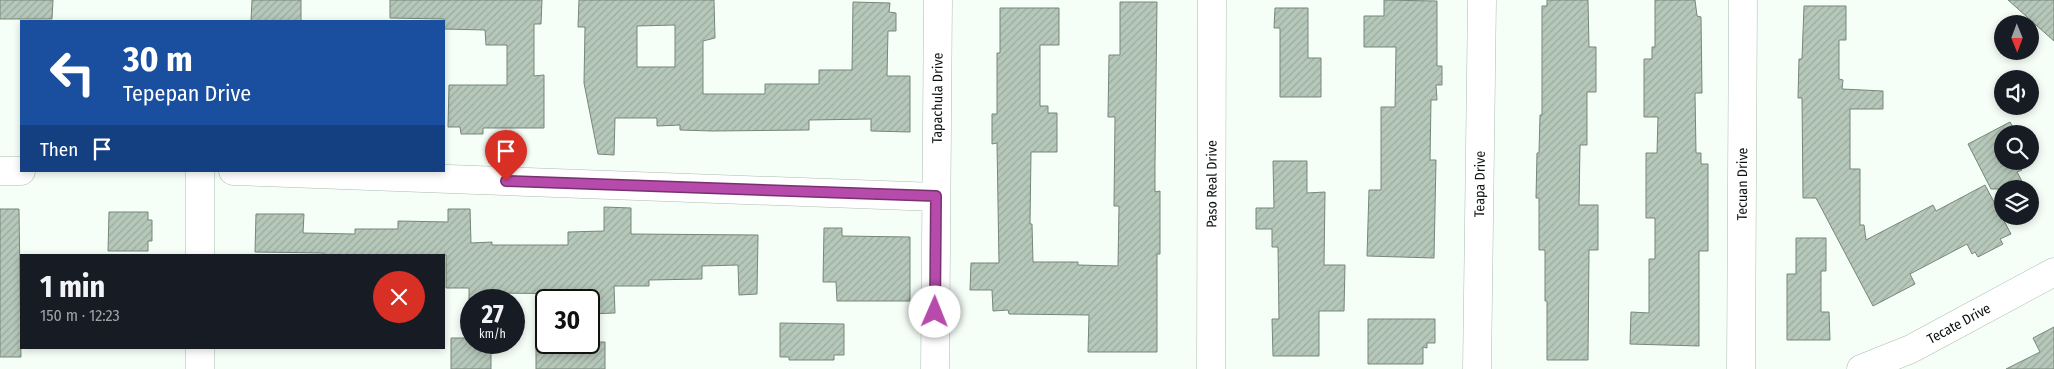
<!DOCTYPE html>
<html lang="en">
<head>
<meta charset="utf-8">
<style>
	body { margin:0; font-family:"Fira Sans Condensed",sans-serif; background:#20242c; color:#f1f3f6; height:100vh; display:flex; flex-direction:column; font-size:19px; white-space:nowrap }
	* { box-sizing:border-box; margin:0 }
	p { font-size:16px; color:#9ea1a6 }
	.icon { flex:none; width:28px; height:28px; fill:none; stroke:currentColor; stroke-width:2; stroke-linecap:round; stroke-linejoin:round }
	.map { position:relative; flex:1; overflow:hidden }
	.details { position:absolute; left:20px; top:254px; width:425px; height:95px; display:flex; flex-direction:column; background:#171b24; border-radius:0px; box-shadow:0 2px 8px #0003 }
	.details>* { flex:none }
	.hud { position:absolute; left:20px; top:20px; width:425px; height:152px; border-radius:0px; box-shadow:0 2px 8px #0003; background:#1a4fa0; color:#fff; overflow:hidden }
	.needle { width:32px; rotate:179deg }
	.tools { position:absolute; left:1994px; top:15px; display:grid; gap:10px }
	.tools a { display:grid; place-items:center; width:45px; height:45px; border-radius:50%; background:#171b24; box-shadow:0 2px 8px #0003; font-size:25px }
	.speed { position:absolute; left:460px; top:289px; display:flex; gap:10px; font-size:25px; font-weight:700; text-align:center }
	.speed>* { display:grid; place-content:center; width:65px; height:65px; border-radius:50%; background:#171b24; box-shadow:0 2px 8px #0003; line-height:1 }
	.speed small { font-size:12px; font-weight:400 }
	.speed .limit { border:2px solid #111; border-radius:8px; background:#fff; color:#111 }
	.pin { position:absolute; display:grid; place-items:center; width:42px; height:42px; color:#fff; margin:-51px -21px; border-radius:50% 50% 50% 0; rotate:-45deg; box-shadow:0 0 5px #0007 }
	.pin .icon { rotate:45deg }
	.me { position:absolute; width:55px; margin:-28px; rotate:1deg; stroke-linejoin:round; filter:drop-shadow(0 0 4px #0008) }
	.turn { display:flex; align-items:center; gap:18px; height:105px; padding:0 20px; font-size:22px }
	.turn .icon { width:65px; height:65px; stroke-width:2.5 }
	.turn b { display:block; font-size:35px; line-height:42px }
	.then { display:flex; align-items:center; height:48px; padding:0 20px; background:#0003; gap:10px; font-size:19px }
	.round { display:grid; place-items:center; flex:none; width:52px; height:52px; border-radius:26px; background:#20242c }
	.overview { display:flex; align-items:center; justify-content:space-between; height:85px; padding:0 20px }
	h1 { font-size:30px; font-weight:700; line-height:38px }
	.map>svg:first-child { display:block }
</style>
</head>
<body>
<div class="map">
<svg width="2054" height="369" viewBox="0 0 2054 369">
	<defs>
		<pattern id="building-hatch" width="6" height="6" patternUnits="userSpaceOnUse" patternTransform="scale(1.25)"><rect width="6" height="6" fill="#b6c8ba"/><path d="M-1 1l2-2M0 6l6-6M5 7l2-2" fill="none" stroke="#9bab9f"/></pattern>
	</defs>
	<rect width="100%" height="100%" fill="#f6fef8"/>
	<!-- building -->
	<path fill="url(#building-hatch)" stroke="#768779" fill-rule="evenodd" d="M 0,0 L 53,0 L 52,19 L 0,19 Z
		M 252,0 L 301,0 L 301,21 L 251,21 Z
		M 390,0 L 542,0 L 541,24 L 534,24 L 534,76 L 544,75 L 544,128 L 483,128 L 483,134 L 461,134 L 460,127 L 448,127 L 449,85 L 507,85 L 507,45 L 486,45 L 485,30 L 444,29 L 444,19 L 390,18 Z
		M 579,0 L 714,0 L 715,38 L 703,41 L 703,94 L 765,94 L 765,84 L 819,84 L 819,70 L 852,70 L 853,2 L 890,3 L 889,12 L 896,13 L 896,31 L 888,31 L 887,76 L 910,76 L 910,132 L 871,131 L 871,119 L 809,120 L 809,130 L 712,131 L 680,130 L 680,125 L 657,126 L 657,118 L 615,118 L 614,155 L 598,154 L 584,83 L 585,27 L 578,27 ZM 675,25 L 675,67 L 637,67 L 637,26 Z
		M 1384,0 L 1437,1 L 1437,66 L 1442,66 L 1442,85 L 1436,85 L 1437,100 L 1431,100 L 1430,160 L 1436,160 L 1434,258 L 1367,256 L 1369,190 L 1381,190 L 1381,107 L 1395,107 L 1396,47 L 1364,47 L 1364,16 L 1384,16 Z
		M 1547,0 L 1588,0 L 1589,47 L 1596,47 L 1596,92 L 1587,92 L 1587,145 L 1580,145 L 1579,205 L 1598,205 L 1598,250 L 1589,250 L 1588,360 L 1547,360 L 1547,301 L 1545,301 L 1545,250 L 1539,250 L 1539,198 L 1536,198 L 1537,153 L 1539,153 L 1540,115 L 1542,115 L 1542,6 L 1547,6 Z
		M 1655,0 L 1695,0 L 1697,16 L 1701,17 L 1702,93 L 1695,93 L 1696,153 L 1701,153 L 1701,164 L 1708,164 L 1708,251 L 1699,251 L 1699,346 L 1630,344 L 1631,312 L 1649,313 L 1649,259 L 1655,259 L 1655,218 L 1646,218 L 1646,153 L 1657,153 L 1658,117 L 1644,117 L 1644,59 L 1652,59 L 1652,47 L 1655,47 Z
		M 2008,0 L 2054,0 L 2054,41 Z
		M 1120,2 L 1157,2 L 1155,164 L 1155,192 L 1160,191 L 1160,254 L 1157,254 L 1157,352 L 1088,352 L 1089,315 L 1009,314 L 1008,310 L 993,311 L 992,290 L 970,290 L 971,263 L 999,263 L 997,143 L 992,144 L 992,114 L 997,114 L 997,53 L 1000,53 L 1000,8 L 1059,8 L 1059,45 L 1040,45 L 1040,106 L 1048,106 L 1048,113 L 1057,113 L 1057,152 L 1031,152 L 1030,224 L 1032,224 L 1033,262 L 1078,262 L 1078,265 L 1118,266 L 1119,206 L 1114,206 L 1115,117 L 1108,117 L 1109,55 L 1120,55 Z
		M 1804,6 L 1846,6 L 1846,40 L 1839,40 L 1839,79 L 1843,80 L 1842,89 L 1883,91 L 1883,109 L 1850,109 L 1850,169 L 1860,169 L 1860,225 L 1864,225 L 1866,240 L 1933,205 L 1936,211 L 1985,185 L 2011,234 L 2000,239 L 2003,244 L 1978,257 L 1975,252 L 1972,254 L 1967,244 L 1910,274 L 1915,284 L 1873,306 L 1816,198 L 1803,198 L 1802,98 L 1798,98 L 1799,59 L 1802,59 Z
		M 1275,8 L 1308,8 L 1308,58 L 1321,58 L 1321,97 L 1280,97 L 1280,28 L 1274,28 Z
		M 2010,122 L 2017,134 L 2002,134 L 2002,161 L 2028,161 L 2019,166 L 2022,170 L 2017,172 L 2026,189 L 1991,189 L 1968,144 Z
		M 1273,161 L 1307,161 L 1307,193 L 1325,192 L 1324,265 L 1345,265 L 1344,311 L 1319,311 L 1319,356 L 1273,356 L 1272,319 L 1279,319 L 1278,247 L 1272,247 L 1272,229 L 1256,229 L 1256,208 L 1274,208 Z
		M 604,207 L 631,208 L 631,234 L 758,235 L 757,294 L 739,295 L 738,265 L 702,266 L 702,279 L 649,280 L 649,286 L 614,286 L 615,313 L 589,314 L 589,294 L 492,293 L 492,300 L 469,300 L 469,288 L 446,288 L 446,255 L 323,255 L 323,253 L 255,252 L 256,214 L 304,214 L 303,233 L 355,234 L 355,229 L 398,229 L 398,221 L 448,222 L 448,209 L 470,209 L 471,243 L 492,242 L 492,245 L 568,245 L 568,232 L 604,231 Z
		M 0,209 L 19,209 L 21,357 L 0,357 Z
		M 109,212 L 148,212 L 148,220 L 152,220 L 152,241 L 148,241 L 148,251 L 108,251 Z
		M 824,228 L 842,228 L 842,236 L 910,237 L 910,301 L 837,301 L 836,282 L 823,282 Z
		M 1796,238 L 1826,238 L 1826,271 L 1821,271 L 1821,312 L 1829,312 L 1830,340 L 1787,340 L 1787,274 L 1796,274 Z
		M 1368,319 L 1435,319 L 1435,343 L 1427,343 L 1427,348 L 1423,347 L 1423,364 L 1368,364 Z
		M 780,323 L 844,324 L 844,355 L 834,355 L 834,360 L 789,360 L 789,357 L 780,357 Z
		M 2054,327 L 2054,369 L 2006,369 L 2040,352 L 2033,338 Z
		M 451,338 L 471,338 L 471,342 L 491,342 L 491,369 L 451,369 Z
		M 536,342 L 605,342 L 605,369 L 536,369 Z"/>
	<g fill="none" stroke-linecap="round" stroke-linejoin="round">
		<defs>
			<g id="minor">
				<path d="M 0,171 L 21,171"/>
				<path d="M 200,171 L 200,255"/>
				<path d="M 233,171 L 936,197"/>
				<path d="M 200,348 L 200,369"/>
				<path id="s1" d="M 935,369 L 938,0"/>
				<path id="s2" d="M 1211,369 L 1212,0"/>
				<path id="s3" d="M 1477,369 L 1482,0"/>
				<path id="s4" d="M 1741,369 L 1743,0"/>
				<path id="s5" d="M 1861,369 L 1911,349 L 2054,272"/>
			</g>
		</defs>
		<!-- minor casing -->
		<use href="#minor" stroke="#abbdaf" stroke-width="29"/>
		<!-- minor -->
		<use href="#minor" stroke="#fff" stroke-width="28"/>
	</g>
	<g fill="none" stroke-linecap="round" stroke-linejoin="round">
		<defs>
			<path id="route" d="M 506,181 L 936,196 L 935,312"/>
		</defs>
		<!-- route casing -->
		<use href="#route" stroke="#77316f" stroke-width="12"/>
		<!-- route -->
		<use href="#route" stroke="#b74bab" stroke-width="9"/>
	</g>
	<g text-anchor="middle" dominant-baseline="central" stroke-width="5" stroke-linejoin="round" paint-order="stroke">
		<!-- street labels -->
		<g font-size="14" fill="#0c130e" stroke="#fff">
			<text stroke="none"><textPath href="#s1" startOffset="271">Tapachula Drive</textPath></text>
			<text stroke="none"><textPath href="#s2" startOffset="185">Paso Real Drive</textPath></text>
			<text stroke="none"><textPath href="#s3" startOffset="185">Teapa Drive</textPath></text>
			<text stroke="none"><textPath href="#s4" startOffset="185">Tecuan Drive</textPath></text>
			<text stroke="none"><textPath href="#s5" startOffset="108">Tecate Drive</textPath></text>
		</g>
	</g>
</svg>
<div class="tools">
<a><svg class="needle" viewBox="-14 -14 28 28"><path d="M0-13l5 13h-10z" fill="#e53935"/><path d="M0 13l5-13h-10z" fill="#9ea1a6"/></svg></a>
<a><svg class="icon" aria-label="sound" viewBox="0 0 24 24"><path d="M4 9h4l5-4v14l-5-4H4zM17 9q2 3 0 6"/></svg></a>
<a><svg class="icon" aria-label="search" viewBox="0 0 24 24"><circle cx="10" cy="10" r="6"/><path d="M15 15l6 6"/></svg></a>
<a><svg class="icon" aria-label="layers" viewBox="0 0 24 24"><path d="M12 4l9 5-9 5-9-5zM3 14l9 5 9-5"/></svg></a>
</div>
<div class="speed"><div>27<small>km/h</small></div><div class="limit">30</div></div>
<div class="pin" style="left:506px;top:181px;background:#d93025"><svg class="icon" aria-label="arrive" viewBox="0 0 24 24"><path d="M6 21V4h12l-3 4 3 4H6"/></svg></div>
<svg class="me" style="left:935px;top:312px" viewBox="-20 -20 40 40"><circle r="19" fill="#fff"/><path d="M0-13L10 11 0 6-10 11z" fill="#b74bab"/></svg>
<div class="hud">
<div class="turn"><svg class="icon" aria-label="left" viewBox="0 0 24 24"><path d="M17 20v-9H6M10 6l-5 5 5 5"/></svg><div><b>30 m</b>Tepepan Drive</div></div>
<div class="then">Then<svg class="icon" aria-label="arrive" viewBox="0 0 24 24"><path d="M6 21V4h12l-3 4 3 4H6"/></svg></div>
</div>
<section class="details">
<div class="overview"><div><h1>1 min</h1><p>150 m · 12:23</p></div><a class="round" style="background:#d93025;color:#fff"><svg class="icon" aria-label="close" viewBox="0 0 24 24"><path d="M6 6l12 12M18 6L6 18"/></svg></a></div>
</section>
</div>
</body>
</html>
